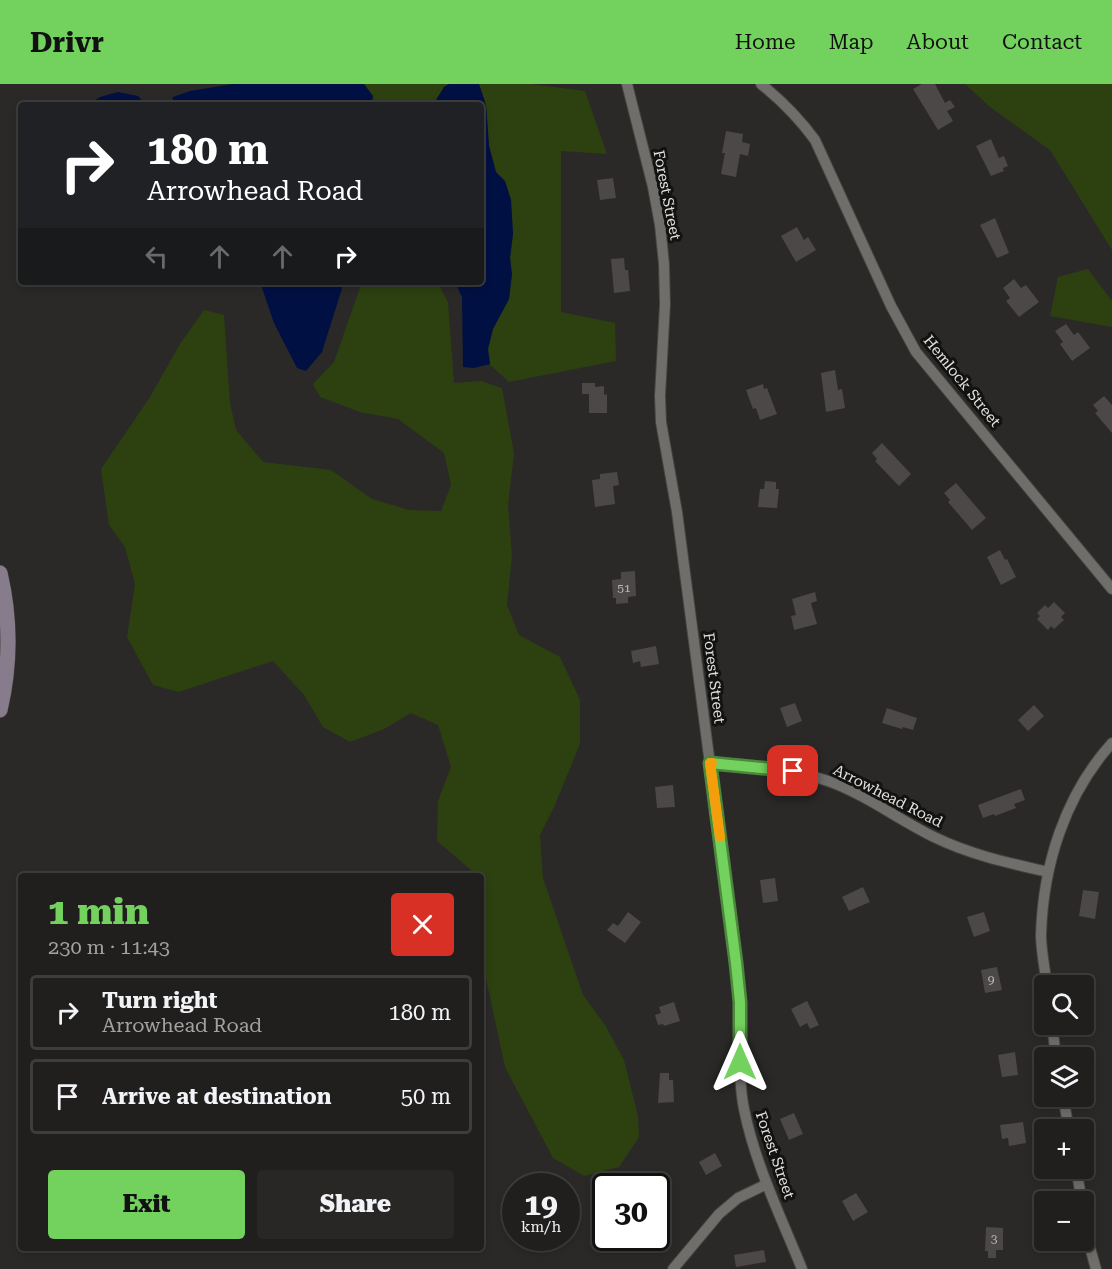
<!DOCTYPE html>
<html lang="en">
<head>
<meta charset="utf-8">
<style>
	body { margin:0; font-family:"Roboto Serif",serif; background:#282726; color:#f1f3f6; height:100vh; display:flex; flex-direction:column; font-size:22px; white-space:nowrap }
	* { box-sizing:border-box; margin:0 }
	p { font-size:20px; color:#a2a2a4 }
	.icon { flex:none; width:33px; height:33px; fill:none; stroke:currentColor; stroke-width:2; stroke-linecap:round; stroke-linejoin:round }
	.map { position:relative; flex:1; overflow:hidden }
	.details { position:absolute; left:18px; top:789px; width:466px; height:378px; display:flex; flex-direction:column; background:#201f1d; border-radius:6px; box-shadow:0 3px 9px #0003,0 0 0 2px #3d3d3b }
	.details>* { flex:none }
	.top-card { position:absolute; left:18px; top:18px; width:466px; height:183px; border-radius:6px; box-shadow:0 3px 9px #0003,0 0 0 2px #3d3d3b; background:#202124; color:#fff; overflow:hidden }
	.tools { position:absolute; left:1034px; top:891px; display:grid; gap:12px }
	.tools a { display:grid; place-items:center; width:60px; height:60px; border-radius:6px; background:#201f1d; box-shadow:0 3px 9px #0003,0 0 0 2px #3d3d3b; font-size:30px }
	.speed { position:absolute; left:502px; top:1089px; display:flex; gap:12px; font-size:30px; font-weight:700; text-align:center }
	.speed>* { display:grid; place-content:center; width:78px; height:78px; border-radius:50%; background:#201f1d; box-shadow:0 3px 9px #0003,0 0 0 2px #3d3d3b; line-height:1 }
	.speed small { font-size:15px; font-weight:400 }
	.speed .limit { border:3px solid #111; border-radius:9px; background:#fff; color:#111 }
	.pin { position:absolute; display:grid; place-items:center; width:51px; height:51px; color:#fff; margin:-26px; border-radius:12px; box-shadow:0 3px 9px #0006 }
	.me { position:absolute; width:66px; margin:-33px; rotate:0deg; stroke-linejoin:round; filter:drop-shadow(0 0 4px #0008) }
	.turn { display:flex; align-items:center; gap:21px; height:126px; padding:0 30px; font-size:27px }
	.turn .icon { width:78px; height:78px; stroke-width:2.5 }
	.turn b { display:block; font-size:42px; line-height:51px }
	.lanes { display:flex; align-items:center; height:57px; padding:0 30px; background:#0003; justify-content:center; gap:30px; direction:ltr }
	.lanes .off { opacity:.35 }
	.round { display:grid; place-items:center; flex:none; width:63px; height:63px; border-radius:6px; background:#282726 }
	.head { display:flex; align-items:center; justify-content:space-between; height:102px; padding:0 30px }
	h1 { font-size:36px; font-weight:800; line-height:45px; color:#73d25d }
	.button { display:flex; gap:12px; margin-top:auto; padding:12px 30px }
	.button a { flex:1; height:69px; border-radius:6px; background:#73d25d; color:#111; font-size:24px; font-weight:800; line-height:69px; text-align:center }
	.button a+a { background:#282726; color:#f1f3f6 }
	ul { padding:0; list-style:none }
	li { display:flex; align-items:center; gap:18px; height:75px; margin:0 12px 9px; padding:0 18px; border:3px solid #3d3d3b; border-radius:6px }
	li div { flex:1 }
	li b { display:block; font-size:22px }
	li em { font-style:normal }
	header { display:flex; align-items:center; gap:36px; box-sizing:border-box; height:84px; padding:0 30px; background:#73d25d; color:#111 }
	header strong { font-size:28px }
	nav { display:flex; gap:33px; margin-inline-start:auto; font-size:21px }
	.map>svg:first-child { display:block }
</style>
</head>
<body>
<header>
<strong>Drivr</strong>
<nav><a>Home</a><a>Map</a><a>About</a><a>Contact</a></nav>
</header>
<div class="map">
<svg width="1112" height="1185" viewBox="0 0 1112 1185">
	<rect width="100%" height="100%" fill="#2a2927"/>
	<!-- green -->
	<path fill="#2d4010" d="M 364,0 L 449,0 L 444,3 L 433,21 L 376,21 L 373,12 Z
		M 479,0 L 531,0 L 585,7 L 607,70 L 561,67 L 561,228 L 615,239 L 616,277 L 509,298 L 490,281 L 488,265 L 493,245 L 509,215 L 512,190 L 510,174 L 513,150 L 511,116 L 505,97 L 496,88 L 489,62 L 486,21 Z
		M 965,0 L 1112,0 L 1112,166 L 1050,66 L 990,23 Z
		M 1088,185 L 1112,217 L 1112,243 L 1050,232 L 1058,193 Z
		M 362,198 L 437,198 L 448,218 L 454,299 L 481,297 L 502,304 L 514,369 L 508,422 L 512,472 L 507,521 L 519,551 L 560,573 L 580,616 L 580,660 L 554,723 L 540,751 L 543,794 L 583,911 L 605,941 L 624,976 L 638,1032 L 639,1053 L 619,1083 L 584,1092 L 553,1074 L 505,983 L 482,876 L 482,792 L 472,792 L 471,786 L 437,757 L 438,717 L 451,683 L 438,641 L 411,629 L 384,645 L 350,658 L 323,643 L 304,611 L 273,577 L 179,608 L 153,601 L 127,553 L 135,500 L 125,463 L 109,441 L 101,385 L 150,313 L 180,260 L 204,226 L 224,231 L 230,319 L 236,346 L 263,378 L 331,386 L 372,415 L 409,426 L 441,427 L 451,401 L 444,369 L 398,335 L 360,328 L 320,313 L 313,300 L 334,278 Z"/>
	<!-- water -->
	<path fill="#001043" d="M 233,0 L 364,0 L 373,12 L 370,21 L 172,21 L 173,13 L 190,7 Z
		M 449,0 L 479,0 L 486,21 L 489,62 L 496,88 L 505,97 L 511,116 L 513,150 L 510,174 L 512,190 L 509,215 L 493,245 L 488,265 L 490,280 L 474,284 L 463,283 L 462,213 L 455,198 L 482,198 L 482,21 L 433,21 L 444,3 Z
		M 118,8 L 138,12 L 146,21 L 88,21 L 100,13 Z
		M 260,198 L 344,198 L 322,268 L 306,287 L 297,284 L 274,239 Z"/>
	<!-- building -->
	<path fill="#4b4847" d="M 922,0 L 935,0 L 945,19 L 950,16 L 955,23 L 947,27 L 953,37 L 938,46 L 913,5 Z
		M 726,47 L 743,50 L 742,58 L 750,60 L 748,72 L 740,70 L 736,93 L 721,90 L 725,69 L 722,69 Z
		M 991,55 L 999,74 L 1004,72 L 1008,82 L 1003,84 L 1004,87 L 991,92 L 976,62 Z
		M 613,94 L 616,114 L 600,116 L 597,96 Z
		M 995,134 L 1009,169 L 997,174 L 980,141 Z
		M 797,143 L 804,156 L 808,153 L 816,166 L 796,178 L 781,152 Z
		M 624,174 L 625,186 L 628,186 L 630,207 L 614,209 L 611,175 Z
		M 1014,195 L 1021,204 L 1026,201 L 1039,218 L 1019,233 L 1006,217 L 1010,214 L 1003,204 Z
		M 1066,240 L 1074,251 L 1078,248 L 1090,264 L 1072,277 L 1060,260 L 1063,258 L 1055,247 Z
		M 835,286 L 838,306 L 842,305 L 845,324 L 826,328 L 821,289 Z
		M 582,299 L 595,299 L 595,303 L 604,302 L 604,311 L 607,310 L 607,329 L 589,329 L 589,310 L 582,310 Z
		M 763,300 L 764,305 L 767,304 L 777,330 L 760,336 L 756,324 L 753,325 L 746,306 Z
		M 1104,312 L 1112,321 L 1112,349 L 1095,329 L 1098,327 L 1093,321 Z
		M 882,359 L 911,390 L 899,402 L 875,377 L 877,375 L 872,369 Z
		M 617,388 L 619,401 L 613,402 L 615,420 L 595,423 L 592,396 L 600,395 L 600,390 Z
		M 765,397 L 776,398 L 776,405 L 779,405 L 777,424 L 758,423 L 760,405 L 764,405 Z
		M 956,399 L 986,434 L 972,446 L 948,418 L 950,416 L 944,409 Z
		M 1000,466 L 1005,476 L 1007,475 L 1016,493 L 1001,501 L 987,473 Z
		M 635,487 L 636,512 L 628,513 L 628,519 L 616,520 L 616,514 L 613,514 L 612,496 L 621,495 L 621,488 Z
		M 815,508 L 817,517 L 811,519 L 817,540 L 794,546 L 791,532 L 796,531 L 792,515 Z
		M 1054,518 L 1065,529 L 1061,533 L 1064,536 L 1054,545 L 1051,542 L 1048,546 L 1037,535 L 1040,532 L 1037,529 L 1045,521 L 1048,524 Z
		M 656,562 L 659,580 L 641,583 L 640,577 L 633,579 L 631,567 Z
		M 795,619 L 802,637 L 787,643 L 780,624 Z
		M 1034,621 L 1044,632 L 1028,647 L 1018,636 Z
		M 887,624 L 917,634 L 913,646 L 903,643 L 902,645 L 882,639 Z
		M 673,701 L 675,723 L 657,724 L 655,703 Z
		M 1021,705 L 1025,716 L 1014,720 L 1016,724 L 995,732 L 994,730 L 983,734 L 978,721 Z
		M 775,794 L 778,817 L 763,819 L 760,796 Z
		M 863,803 L 870,818 L 849,827 L 842,813 Z
		M 1083,806 L 1099,808 L 1095,835 L 1079,832 Z
		M 628,828 L 641,838 L 625,859 L 607,846 L 613,839 L 618,842 Z
		M 984,828 L 990,847 L 974,853 L 967,833 Z
		M 997,883 L 1002,906 L 985,909 L 981,886 Z
		M 807,917 L 819,941 L 810,945 L 807,939 L 800,943 L 791,925 Z
		M 674,918 L 680,937 L 664,942 L 663,940 L 658,941 L 655,931 L 661,929 L 659,923 Z
		M 1015,968 L 1018,991 L 1002,993 L 998,971 Z
		M 660,989 L 669,989 L 669,996 L 673,996 L 674,1018 L 658,1019 Z
		M 794,1029 L 803,1050 L 789,1056 L 780,1035 Z
		M 1023,1038 L 1026,1059 L 1009,1062 L 1008,1054 L 1002,1055 L 1000,1041 Z
		M 715,1069 L 722,1082 L 706,1091 L 699,1078 Z
		M 856,1109 L 868,1128 L 853,1137 L 842,1117 Z
		M 986,1143 L 1003,1144 L 1003,1166 L 996,1166 L 996,1174 L 988,1174 L 988,1167 L 985,1167 Z
		M 764,1166 L 766,1178 L 736,1183 L 734,1171 Z"/>
	<g fill="none" stroke-linecap="round" stroke-linejoin="round">
		<defs>
			<path id="street" d="M 627,0 L 653,103 L 660,141 L 664,180 L 665,220 L 660,312 L 661,338 L 677,428 L 736,879 C 738,902 740,924 740,947 C 740,973 739,1000 744,1025 C 755,1080 781,1133 802,1185
				M 761,0 C 782,17 799,34 815,56 L 891,222 L 916,268 L 1112,505
				M 710,679 C 750,680 790,684 828,697 C 865,710 899,736 934,753 C 971,771 1009,779 1048,788
				M 1047,902 C 1045,885 1041,867 1041,851 C 1043,781 1065,711 1112,659
				M 1052,940 L 1056,974
				M 1063,1012 L 1069,1046
				M 1076,1084 L 1082,1118
				M 1083,1123 L 1089,1160 L 1096,1185
				M 673,1185 L 719,1130 L 738,1114 L 767,1100"/>
			<path id="secondary" d="M 0,489 C 11,536 11,579 0,626"/>
		</defs>
		<!-- street casing -->
		<use href="#street" stroke="#454442" stroke-width="12"/>
		<!-- secondary casing -->
		<use href="#secondary" stroke="#454442" stroke-width="16"/>
		<!-- street -->
		<use href="#street" stroke="#706e6b" stroke-width="10"/>
		<!-- secondary -->
		<use href="#secondary" stroke="#877c8b" stroke-width="15"/>
	</g>
	<g fill="none" stroke-linecap="round" stroke-linejoin="round">
		<defs>
			<path id="route" d="M 740,978 L 740,918 L 736,879 L 710,679 L 793,687"/>
		</defs>
		<!-- route casing -->
		<use href="#route" stroke="#4b883c" stroke-width="15"/>
		<!-- route -->
		<use href="#route" stroke="#73d25d" stroke-width="10"/>
		<!-- slow -->
		<path stroke="#f59e0b" stroke-width="10" d="M 712,679 L 710,679 L 720,753"/>
	</g>
	<g text-anchor="middle" dominant-baseline="central" stroke-width="6" stroke-linejoin="round" paint-order="stroke">
		<!-- number labels -->
		<g font-size="12" fill="#bebcbb">
			<text x="624" y="504">51</text>
			<text x="991" y="896">9</text>
			<text x="994" y="1155">3</text>
		</g>
		<!-- street labels -->
		<g font-size="15" fill="#e4e3e2" stroke="#121211">
			<text transform="translate(667 111) rotate(79)">Forest Street</text>
			<text transform="translate(962 297) rotate(51)">Hemlock Street</text>
			<text transform="translate(714 594) rotate(83)">Forest Street</text>
			<text transform="translate(888 712) rotate(27)">Arrowhead Road</text>
			<text transform="translate(775 1071) rotate(71)">Forest Street</text>
		</g>
	</g>
</svg>
<div class="tools">
<a><svg class="icon" aria-label="search" viewBox="0 0 24 24"><circle cx="10" cy="10" r="6"/><path d="M15 15l6 6"/></svg></a>
<a><svg class="icon" aria-label="layers" viewBox="0 0 24 24"><path d="M12 4l9 5-9 5-9-5zM3 14l9 5 9-5"/></svg></a>
<a>+</a>
<a>−</a>
</div>
<div class="speed"><div>19<small>km/h</small></div><div class="limit">30</div></div>
<div class="pin" style="left:793px;top:687px;background:#d93025"><svg class="icon" aria-label="arrive" viewBox="0 0 24 24"><path d="M6 21V4h12l-3 4 3 4H6"/></svg></div>
<svg class="me" style="left:740px;top:978px" viewBox="-20 -20 40 40"><path d="M0-17L14 15 0 8-14 15z" fill="#73d25d" stroke="#fff" stroke-width="4"/></svg>
<div class="top-card">
<div class="turn"><svg class="icon" aria-label="right" viewBox="0 0 24 24"><path d="M7 20v-9h11M14 6l5 5-5 5"/></svg><div><b>180 m</b>Arrowhead Road</div></div>
<div class="lanes"><svg class="icon off" aria-label="left" viewBox="0 0 24 24"><path d="M17 20v-9H6M10 6l-5 5 5 5"/></svg><svg class="icon off" aria-label="ahead" viewBox="0 0 24 24"><path d="M12 20V5M6 11l6-6 6 6"/></svg><svg class="icon off" aria-label="ahead" viewBox="0 0 24 24"><path d="M12 20V5M6 11l6-6 6 6"/></svg><svg class="icon" aria-label="right" viewBox="0 0 24 24"><path d="M7 20v-9h11M14 6l5 5-5 5"/></svg></div>
</div>
<section class="details">
<div class="head"><div><h1>1 min</h1><p>230 m · 11:43</p></div><a class="round" style="background:#d93025;color:#fff"><svg class="icon" aria-label="close" viewBox="0 0 24 24"><path d="M6 6l12 12M18 6L6 18"/></svg></a></div>
<ul>
<li><svg class="icon" aria-label="right" viewBox="0 0 24 24"><path d="M7 20v-9h11M14 6l5 5-5 5"/></svg><div><b>Turn right</b><p>Arrowhead Road</p></div><em>180 m</em></li>
<li><svg class="icon" aria-label="arrive" viewBox="0 0 24 24"><path d="M6 21V4h12l-3 4 3 4H6"/></svg><div><b>Arrive at destination</b></div><em>50 m</em></li>
</ul>
<div class="button"><a>Exit</a><a>Share</a></div>
</section>
</div>
</body>
</html>
